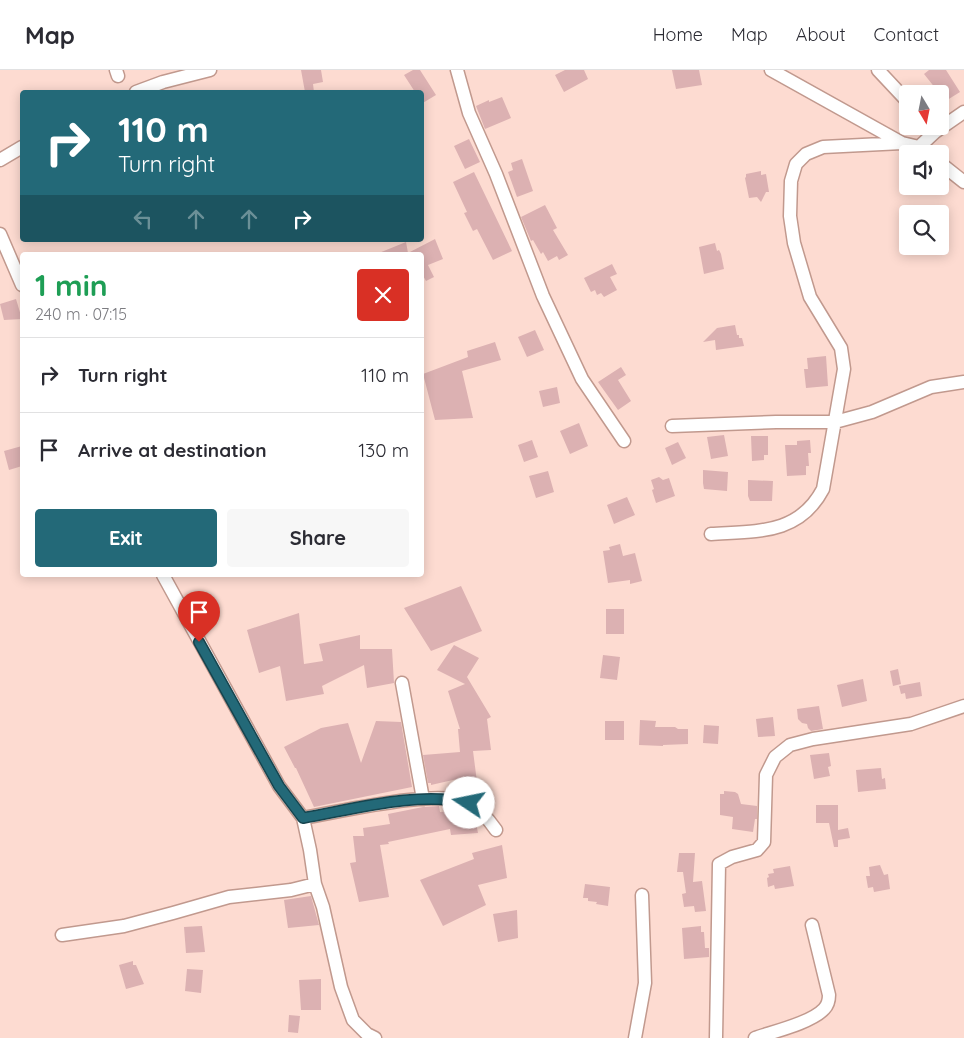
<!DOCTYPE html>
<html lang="en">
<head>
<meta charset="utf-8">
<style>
	body { margin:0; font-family:Quicksand,sans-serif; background:#f7f7f7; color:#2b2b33; height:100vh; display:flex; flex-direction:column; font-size:19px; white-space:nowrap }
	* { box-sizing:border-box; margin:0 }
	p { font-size:16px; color:#7c7c81 }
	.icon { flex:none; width:28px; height:28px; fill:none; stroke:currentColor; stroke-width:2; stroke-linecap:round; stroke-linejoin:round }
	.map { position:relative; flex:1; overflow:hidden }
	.sheet { position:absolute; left:20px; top:182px; width:404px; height:325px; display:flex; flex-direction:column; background:#fff; border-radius:5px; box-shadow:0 2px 12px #0003 }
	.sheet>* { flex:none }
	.top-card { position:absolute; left:20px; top:20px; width:404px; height:152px; border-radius:5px; box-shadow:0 2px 12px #0003; background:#236978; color:#fff; overflow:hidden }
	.needle { width:32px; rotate:170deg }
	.fabs { position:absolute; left:899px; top:15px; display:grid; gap:10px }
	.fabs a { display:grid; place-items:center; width:50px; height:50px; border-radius:5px; background:#fff; box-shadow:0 2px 12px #0003; font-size:25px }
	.pin { position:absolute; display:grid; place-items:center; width:42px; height:42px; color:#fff; margin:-51px -21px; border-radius:50% 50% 50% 0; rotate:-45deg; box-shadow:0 0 5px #0007 }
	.pin .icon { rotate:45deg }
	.me { position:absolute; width:55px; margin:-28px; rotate:281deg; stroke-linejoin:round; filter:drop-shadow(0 0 4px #0008) }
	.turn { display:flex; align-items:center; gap:18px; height:105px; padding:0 15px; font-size:22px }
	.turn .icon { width:65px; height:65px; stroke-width:2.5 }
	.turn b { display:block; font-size:35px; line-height:42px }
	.lanes { display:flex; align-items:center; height:48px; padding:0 15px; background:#0003; justify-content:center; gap:25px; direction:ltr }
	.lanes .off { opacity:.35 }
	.round { display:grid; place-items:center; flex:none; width:52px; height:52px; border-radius:5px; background:#f7f7f7 }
	.overview { display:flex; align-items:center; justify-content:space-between; height:85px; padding:0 15px }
	h1 { font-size:30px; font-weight:800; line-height:38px; color:#1e9e55 }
	.action { display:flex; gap:10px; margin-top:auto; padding:10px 15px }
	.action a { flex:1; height:58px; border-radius:5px; background:#236978; color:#fff; font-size:20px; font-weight:800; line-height:58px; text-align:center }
	.action a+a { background:#f7f7f7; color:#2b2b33 }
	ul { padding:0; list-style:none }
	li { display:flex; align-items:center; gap:15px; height:75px; padding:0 15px; border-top:1px solid #e1e1e2 }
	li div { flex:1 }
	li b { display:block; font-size:19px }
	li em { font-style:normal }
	header { display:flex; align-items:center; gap:30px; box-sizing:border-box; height:70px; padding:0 25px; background:#fff; border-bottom:1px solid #e1e1e2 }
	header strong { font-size:24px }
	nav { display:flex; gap:28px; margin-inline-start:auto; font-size:18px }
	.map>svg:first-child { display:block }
</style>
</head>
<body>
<header>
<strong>Map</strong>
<nav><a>Home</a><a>Map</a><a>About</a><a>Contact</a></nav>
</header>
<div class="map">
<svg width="964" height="968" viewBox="0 0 964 968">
	<rect width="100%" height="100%" fill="#fddbd1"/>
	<!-- building -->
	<path fill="#dcb1b2" d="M 301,0 L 321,0 L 323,12 L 313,14 L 314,22 L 305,22 Z
		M 413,0 L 420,0 L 436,25 L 421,34 L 421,22 L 415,22 L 404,5 Z
		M 565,0 L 584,0 L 588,9 L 564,22 L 555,5 Z
		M 672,0 L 699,0 L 702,15 L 676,19 Z
		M 929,0 L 946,0 L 960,22 L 944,32 L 940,24 L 924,4 Z
		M 502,27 L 511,48 L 485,59 L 476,36 L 489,30 L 489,32 Z
		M 469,69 L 480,92 L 465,99 L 454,76 Z
		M 522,89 L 533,121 L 517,127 L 508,102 L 513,100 L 511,93 Z
		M 761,101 L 761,105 L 766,104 L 769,122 L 766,122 L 761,132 L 757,127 L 749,128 L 745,108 L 746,107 L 746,104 Z
		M 474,102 L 512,181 L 493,190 L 477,159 L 473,161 L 464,143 L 467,142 L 453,112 Z
		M 545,135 L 557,158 L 553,160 L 568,185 L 559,190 L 557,186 L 548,191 L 543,182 L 541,184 L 533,170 L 531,171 L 521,147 Z
		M 435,169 L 443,189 L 428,195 L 434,207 L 426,211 L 421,202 L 421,185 L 374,185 L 406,172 L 408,183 Z
		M 715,173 L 717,181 L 719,180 L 721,184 L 724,199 L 704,204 L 699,177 Z
		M 612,194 L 617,204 L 610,207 L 617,220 L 604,227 L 601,223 L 597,225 L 595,220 L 591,222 L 584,208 Z
		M 16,229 L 22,249 L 4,250 L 0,234 Z
		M 735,255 L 737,265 L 739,265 L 739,268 L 742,268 L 744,276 L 716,280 L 715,270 L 703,272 L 717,258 Z
		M 535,260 L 544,280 L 527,287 L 518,267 Z
		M 495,272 L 501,290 L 462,301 L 473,348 L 435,350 L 423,304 L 468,287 L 467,281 Z
		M 826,286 L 828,316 L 806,318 L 804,299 L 808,299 L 807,288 Z
		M 621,297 L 626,305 L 618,310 L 631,331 L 618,340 L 598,312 Z
		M 557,317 L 560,333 L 543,337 L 539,321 Z
		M 579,353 L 588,376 L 570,384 L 560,361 Z
		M 724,365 L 728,386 L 711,389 L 707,367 Z
		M 751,366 L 768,366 L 768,385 L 764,385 L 764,390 L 752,391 Z
		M 532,370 L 538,387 L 524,392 L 518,375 Z
		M 810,370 L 811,383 L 808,383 L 809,396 L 806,396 L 806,405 L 787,406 L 785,375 L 797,375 L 797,371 Z
		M 678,372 L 686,388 L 672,395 L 665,378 Z
		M 22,376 L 22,396 L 9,400 L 4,381 Z
		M 703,400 L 728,402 L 727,421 L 704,419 L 703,413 Z
		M 548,401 L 554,422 L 536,428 L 529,406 Z
		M 659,407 L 663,410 L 669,408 L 675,426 L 656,433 L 652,420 L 654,419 L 651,410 Z
		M 748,410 L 773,411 L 772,431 L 750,431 L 748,426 Z
		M 627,427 L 635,445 L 614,454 L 607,435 Z
		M 620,474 L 623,486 L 635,483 L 642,511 L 630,514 L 630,510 L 608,513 L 603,481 L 610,480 L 609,477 Z
		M 461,516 L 482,561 L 431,581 L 404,538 Z
		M 606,539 L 624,539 L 624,564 L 606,564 Z
		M 299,543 L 304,594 L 323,591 L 319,574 L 360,565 L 360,579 L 392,579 L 394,613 L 367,618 L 364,595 L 322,616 L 324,624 L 286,631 L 280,596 L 259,603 L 247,560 Z
		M 454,575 L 479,588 L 467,607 L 491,647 L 487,649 L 491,680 L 473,681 L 477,712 L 466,707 L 431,715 L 431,713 L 428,713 L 423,685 L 460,682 L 458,659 L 460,659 L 448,621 L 465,614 L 437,600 Z
		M 603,585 L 620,587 L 617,610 L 600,608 Z
		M 898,599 L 901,614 L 893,616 L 890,601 Z
		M 863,609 L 867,631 L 842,637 L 837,615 Z
		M 920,612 L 922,626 L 906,629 L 905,623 L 901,624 L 899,616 Z
		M 819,636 L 823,659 L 811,661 L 808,658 L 807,654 L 802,653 L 798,649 L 797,639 Z
		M 773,647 L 775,666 L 758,667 L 756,649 Z
		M 640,650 L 656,651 L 655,657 L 675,657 L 678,659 L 688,659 L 688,674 L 663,675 L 663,676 L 639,675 Z
		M 376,651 L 401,652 L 412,717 L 314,737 L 296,698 L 295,698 L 284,677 L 321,658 L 348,653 L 361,693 Z
		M 605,651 L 624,651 L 624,670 L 605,670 Z
		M 704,655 L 719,656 L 718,674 L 703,673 Z
		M 829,683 L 831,696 L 828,697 L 830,706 L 814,709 L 810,685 Z
		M 881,698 L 882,709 L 885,708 L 886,719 L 858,722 L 856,700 Z
		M 724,721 L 735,722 L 738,724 L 741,734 L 757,736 L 757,749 L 755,749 L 753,762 L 732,759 L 733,747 L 720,745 L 720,724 L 724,724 Z
		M 816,735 L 838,735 L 838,760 L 848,758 L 850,768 L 838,770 L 838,777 L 834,777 L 829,753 L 816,753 Z
		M 439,736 L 440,742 L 464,740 L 468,742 L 475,748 L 478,763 L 451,765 L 450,759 L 388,772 L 389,774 L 380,775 L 389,827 L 359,832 L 350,793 L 356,792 L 353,766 L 364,766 L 363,758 L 390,754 L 388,744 L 423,737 Z
		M 502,775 L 507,808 L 478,815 L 486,835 L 443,856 L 420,810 L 474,789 L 472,783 Z
		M 679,783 L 695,783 L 693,812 L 702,811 L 706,841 L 695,842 L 694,836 L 684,837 L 682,824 L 686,823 L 683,802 L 677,802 Z
		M 880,795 L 884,805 L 888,804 L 890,819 L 874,822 L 873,817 L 868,818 L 866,806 L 870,806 L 869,797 Z
		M 790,796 L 794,816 L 775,819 L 774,815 L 768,817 L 767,808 L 769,807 L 768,804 L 774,803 L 773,799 Z
		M 585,814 L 610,817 L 608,836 L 596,834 L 597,832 L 588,831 L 588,828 L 583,828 Z
		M 311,826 L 319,855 L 288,858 L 284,830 Z
		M 517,840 L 518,868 L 498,872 L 493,844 Z
		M 202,856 L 205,882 L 186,883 L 184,857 Z
		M 701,856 L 701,862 L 704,862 L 705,878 L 709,878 L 709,887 L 684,889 L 682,858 Z
		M 133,891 L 133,895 L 136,895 L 144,914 L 126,919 L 119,895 Z
		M 187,899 L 203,900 L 201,923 L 185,921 Z
		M 321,909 L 321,940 L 301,940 L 299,910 Z
		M 289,945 L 300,946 L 298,963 L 288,962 Z"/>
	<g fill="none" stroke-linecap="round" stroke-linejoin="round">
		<defs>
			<path id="minor" d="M 116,0 L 118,6
				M 457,0 L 469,43 L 496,104 L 543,226 L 582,309 L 624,371
				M 771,0 L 902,73 L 919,77 L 927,84
				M 878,0 L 908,32
				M 136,22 L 163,12 L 210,0
				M 919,77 L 935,62 L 964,42
				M 0,90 L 22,77
				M 940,93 L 964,112
				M 0,164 L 22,215
				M 672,356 L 776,352 L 835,352 L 872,342 L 931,317 L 964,312
				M 711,464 C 756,461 799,465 823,419 L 844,299 L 841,278 L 810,227 L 794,173 L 790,146 L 791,111 L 796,94 L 806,84 L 823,77 L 902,73
				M 163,505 L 279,716 L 303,748 L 310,780 L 315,814 L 323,837 L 341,917 L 353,950 L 367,964 L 375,968
				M 402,613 L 423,729
				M 303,748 C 340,742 438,718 469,733 C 480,739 489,750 496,760
				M 62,865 L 124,856 L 173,843 L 229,827 L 291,820 L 315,814
				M 635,968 L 645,913 L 642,825
				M 716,968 L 719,794 L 732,787 L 757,780 L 764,772 L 766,705 L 775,687 L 790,675 L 813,669 L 911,654 L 964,636
				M 755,968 C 772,962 811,953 824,939 C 828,935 829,931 829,925 L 812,855"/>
		</defs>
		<!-- minor casing -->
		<use href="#minor" stroke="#c1998e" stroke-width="15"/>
		<!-- minor -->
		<use href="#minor" stroke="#fff" stroke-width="12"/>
	</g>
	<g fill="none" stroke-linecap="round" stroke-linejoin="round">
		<defs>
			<path id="route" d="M 199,572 L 279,716 L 303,748 C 355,739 418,721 469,733"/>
		</defs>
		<!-- route casing -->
		<use href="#route" stroke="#17444e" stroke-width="12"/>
		<!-- route -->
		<use href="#route" stroke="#236978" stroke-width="9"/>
	</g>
</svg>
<div class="fabs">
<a><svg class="needle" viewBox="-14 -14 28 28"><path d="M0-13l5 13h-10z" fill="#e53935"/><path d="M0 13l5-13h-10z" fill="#7c7c81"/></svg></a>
<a><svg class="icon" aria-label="sound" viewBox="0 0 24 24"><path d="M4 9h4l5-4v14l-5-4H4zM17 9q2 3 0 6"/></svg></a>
<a><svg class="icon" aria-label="search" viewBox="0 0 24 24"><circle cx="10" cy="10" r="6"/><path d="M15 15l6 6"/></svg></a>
</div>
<div class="pin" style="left:199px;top:572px;background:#d93025"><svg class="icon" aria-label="arrive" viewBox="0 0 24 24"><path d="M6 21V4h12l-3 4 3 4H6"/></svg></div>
<svg class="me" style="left:469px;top:733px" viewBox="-20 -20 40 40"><circle r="19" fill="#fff"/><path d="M0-13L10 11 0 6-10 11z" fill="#236978"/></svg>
<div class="top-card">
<div class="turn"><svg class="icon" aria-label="right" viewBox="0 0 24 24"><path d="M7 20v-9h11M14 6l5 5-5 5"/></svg><div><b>110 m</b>Turn right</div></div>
<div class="lanes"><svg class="icon off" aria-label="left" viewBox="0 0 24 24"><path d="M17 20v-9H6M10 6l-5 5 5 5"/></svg><svg class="icon off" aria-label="ahead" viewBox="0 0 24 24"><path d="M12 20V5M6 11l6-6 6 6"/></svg><svg class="icon off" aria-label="ahead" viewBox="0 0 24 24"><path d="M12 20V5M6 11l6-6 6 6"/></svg><svg class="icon" aria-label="right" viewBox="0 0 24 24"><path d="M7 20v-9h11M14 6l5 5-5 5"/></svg></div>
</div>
<section class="sheet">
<div class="overview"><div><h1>1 min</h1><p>240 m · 07:15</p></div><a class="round" style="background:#d93025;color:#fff"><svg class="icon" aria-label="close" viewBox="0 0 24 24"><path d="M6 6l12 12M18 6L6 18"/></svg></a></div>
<ul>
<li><svg class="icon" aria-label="right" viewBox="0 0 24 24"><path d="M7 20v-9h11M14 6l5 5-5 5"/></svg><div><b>Turn right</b></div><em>110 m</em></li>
<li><svg class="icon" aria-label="arrive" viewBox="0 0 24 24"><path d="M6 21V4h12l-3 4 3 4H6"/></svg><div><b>Arrive at destination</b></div><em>130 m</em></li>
</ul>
<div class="action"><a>Exit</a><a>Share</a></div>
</section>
</div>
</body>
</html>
